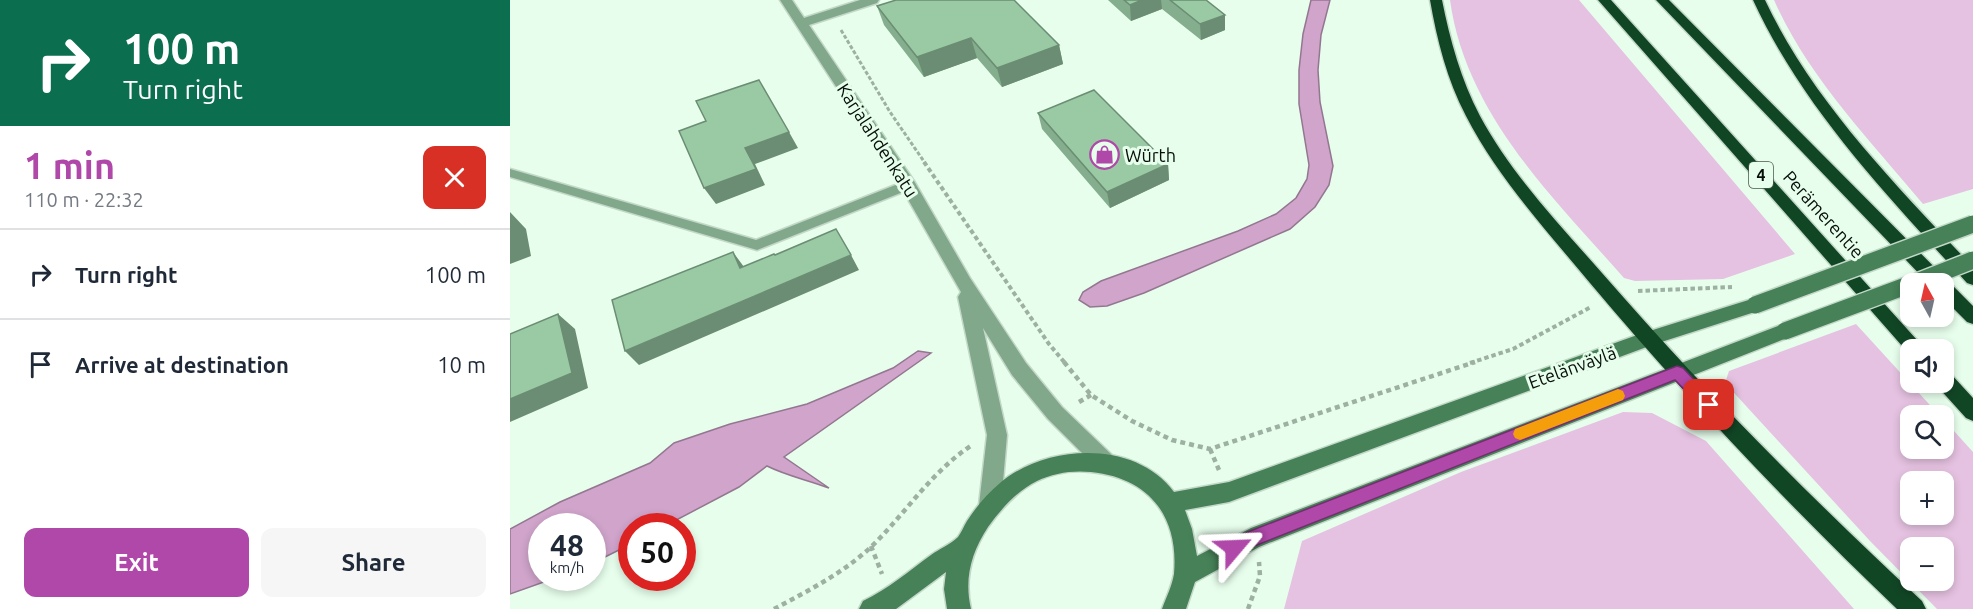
<!DOCTYPE html>
<html lang="en">
<head>
<meta charset="utf-8">
<style>
	body { margin:0; font-family:Ubuntu,sans-serif; background:#f6f6f7; color:#1f2937; height:100vh; display:flex; flex-direction:column; font-size:22px; white-space:nowrap }
	* { box-sizing:border-box; margin:0 }
	p { font-size:20px; color:#747a83 }
	.icon { flex:none; width:33px; height:33px; fill:none; stroke:currentColor; stroke-width:2; stroke-linecap:round; stroke-linejoin:round }
	.map { position:relative; flex:1; overflow:hidden }
	.drawer { display:flex; flex-direction:column; background:#fff; width:510px }
	.drawer>* { flex:none }
	.banner { background:#0b6e4f; color:#fff; overflow:hidden }
	.needle { width:39px; rotate:352deg }
	.buttons { position:absolute; left:1390px; top:273px; display:grid; gap:12px }
	.buttons a { display:grid; place-items:center; width:54px; height:54px; border-radius:12px; background:#fff; box-shadow:0 3px 9px #0003; font-size:30px }
	.speed { position:absolute; left:18px; top:513px; display:flex; gap:12px; font-size:30px; font-weight:700; text-align:center }
	.speed>* { display:grid; place-content:center; width:78px; height:78px; border-radius:50%; background:#fff; box-shadow:0 3px 9px #0003; line-height:1 }
	.speed small { font-size:15px; font-weight:400 }
	.speed .limit { border:9px solid #d22; background:#fff; color:#111 }
	.pin { position:absolute; display:grid; place-items:center; width:51px; height:51px; color:#fff; margin:-26px; border-radius:12px; box-shadow:0 3px 9px #0006 }
	.me { position:absolute; width:66px; margin:-33px; rotate:64deg; stroke-linejoin:round; filter:drop-shadow(0 0 4px #0008) }
	.turn { display:flex; align-items:center; gap:21px; height:126px; padding:0 24px; font-size:27px }
	.turn .icon { width:78px; height:78px; stroke-width:2.5 }
	.turn b { display:block; font-size:42px; line-height:51px }
	.round { display:grid; place-items:center; flex:none; width:63px; height:63px; border-radius:12px; background:#f6f6f7 }
	.head { display:flex; align-items:center; justify-content:space-between; height:102px; padding:0 24px }
	h1 { font-size:36px; font-weight:600; line-height:45px; color:#b048aa }
	.cta { display:flex; gap:12px; margin-top:auto; padding:12px 24px }
	.cta a { flex:1; height:69px; border-radius:12px; background:#b048aa; color:#fff; font-size:24px; font-weight:600; line-height:69px; text-align:center }
	.cta a+a { background:#f6f6f7; color:#1f2937 }
	ul { padding:0; list-style:none }
	li { display:flex; align-items:center; gap:18px; height:90px; padding:0 24px; border-top:2px solid #e0e1e3 }
	li div { flex:1 }
	li b { display:block; font-size:22px }
	li em { font-style:normal }
	main { display:flex; flex:1; min-height:0 }
	.map>svg:first-child { display:block }
</style>
</head>
<body>
<main>
<section class="drawer">
<div class="banner">
<div class="turn"><svg class="icon" aria-label="right" viewBox="0 0 24 24"><path d="M7 20v-9h11M14 6l5 5-5 5"/></svg><div><b>100 m</b>Turn right</div></div>
</div>
<div class="head"><div><h1>1 min</h1><p>110 m · 22:32</p></div><a class="round" style="background:#d93025;color:#fff"><svg class="icon" aria-label="close" viewBox="0 0 24 24"><path d="M6 6l12 12M18 6L6 18"/></svg></a></div>
<ul>
<li><svg class="icon" aria-label="right" viewBox="0 0 24 24"><path d="M7 20v-9h11M14 6l5 5-5 5"/></svg><div><b>Turn right</b></div><em>100 m</em></li>
<li><svg class="icon" aria-label="arrive" viewBox="0 0 24 24"><path d="M6 21V4h12l-3 4 3 4H6"/></svg><div><b>Arrive at destination</b></div><em>10 m</em></li>
</ul>
<div class="cta"><a>Exit</a><a>Share</a></div>
</section>
<div class="map">
<svg width="1463" height="609" viewBox="0 0 1463 609">
	<rect width="100%" height="100%" fill="#e7feec"/>
	<!-- green -->
	<path fill="#e5c2e1" fill-rule="evenodd" d="M 940,0 L 1069,0 L 1285,254 L 1213,279 L 1125,281 L 1114,278 C 1041,195 956,114 940,0 Z
		M 1264,0 L 1463,0 L 1463,189 L 1413,204 C 1360,140 1298,77 1264,0 Z
		M 1346,324 L 1429,415 L 1401,416 L 1401,448 L 1434,448 L 1434,420 L 1463,452 L 1463,609 L 1427,609 L 1360,541 L 1215,383 L 1219,371 ZM 1401,482 L 1434,482 L 1434,514 L 1401,514 ZM 1401,548 L 1434,548 L 1434,580 L 1401,580 Z
		M 1113,412 L 1142,413 L 1196,441 L 1344,609 L 774,609 L 792,541 L 951,472 Z"/>
	<!-- water -->
	<path fill="#d0a4cb" stroke="#937790" stroke-width="1.5" d="M 801,0 L 820,0 L 811,35 L 808,70 L 810,102 L 823,166 L 819,185 L 805,207 L 780,229 L 634,293 L 597,306 L 580,307 L 569,300 L 573,292 L 591,281 L 728,231 L 766,214 L 786,198 L 797,179 L 799,165 L 789,104 L 789,70 L 793,34 Z
		M 408,351 L 421,353 L 274,457 L 319,488 C 298,480 277,476 257,466 L 229,487 L 155,526 L 122,526 L 121,544 L 83,563 L 82,526 L 32,526 L 32,578 L 45,578 L 0,594 L 0,529 L 50,502 L 140,463 L 164,443 L 220,424 L 297,404 L 383,368 Z"/>
	<g fill="none" stroke-linecap="round" stroke-linejoin="round">
		<defs>
			<path id="lane" d="M 0,169 L 246,240 L 393,182 L 403,182 L 405,185 L 403,188 L 247,250 L 0,177 Z"/>
			<path id="street" d="M 270,0 L 282,0 L 294,18 L 350,0 L 369,0 L 367,3 L 299,25 L 404,181 L 460,278 L 516,363 L 552,407 L 603,456 L 606,463 L 603,470 L 596,472 L 589,470 L 538,419 L 502,375 L 473,328 L 497,435 L 491,505 L 488,512 L 480,515 L 472,512 L 469,505 L 477,435 L 448,297 L 451,292 L 391,187 Z"/>
			<path id="secondary" d="M 1245,298 L 1251,300 L 1254,305 L 1251,310 L 1142,345 L 719,502 L 675,510 L 682,529 L 687,556 L 741,528 L 1268,326 L 1275,324 L 1282,326 L 1284,331 L 1282,336 L 749,547 L 685,582 L 676,609 L 652,609 C 656,598 662,586 664,574 C 669,516 639,478 581,472 C 563,470 543,473 527,481 C 507,491 491,509 478,527 C 461,553 454,579 461,609 L 437,609 L 434,589 L 436,572 L 386,609 L 349,609 L 353,601 C 378,589 399,571 421,555 C 429,549 441,544 448,537 C 451,533 454,526 457,521 C 466,507 477,494 490,483 C 536,444 625,439 664,492 L 719,482 L 1130,334 Z"/>
			<path id="highway" d="M 920,0 L 932,0 C 940,40 951,80 970,116 C 1001,174 1049,224 1092,273 C 1193,389 1300,497 1412,601 L 1416,609 L 1387,609 C 1279,506 1176,397 1080,283 C 1036,230 988,178 956,116 C 937,80 927,40 920,0 Z
				M 1088,0 L 1101,0 L 1416,350 L 1401,350 L 1400,355 Z
				M 1146,0 L 1159,0 L 1463,306 L 1463,324 L 1457,322 L 1434,299 L 1434,284 L 1419,284 Z
				M 1243,0 L 1255,0 C 1303,102 1387,186 1463,267 L 1463,285 L 1457,283 C 1378,197 1292,107 1243,0 Z
				M 1434,372 L 1441,374 L 1463,398 L 1463,421 L 1456,418 L 1427,386 L 1426,382 L 1434,382 Z"/>
		</defs>
		<!-- lane casing -->
		<use href="#lane" stroke="#c3d8c8" stroke-width="3"/>
		<!-- street casing -->
		<use href="#street" stroke="#c3d8c8" stroke-width="3"/>
		<!-- secondary casing -->
		<use href="#secondary" stroke="#c3d8c8" stroke-width="3"/>
		<!-- highway casing -->
		<use href="#highway" stroke="#c3d8c8" stroke-width="3"/>
		<!-- path-far2 -->
		<path stroke="#9eb0a2" stroke-width="3" stroke-dasharray="4 2" stroke-linecap="butt" d="M 331,30 L 380,112 L 415,163"/>
		<!-- path-far1 -->
		<path stroke="#9eb0a2" stroke-width="4" stroke-dasharray="4.5 3" stroke-linecap="butt" d="M 414,162 L 539,344 L 555,363
			M 1128,291 L 1222,287
			M 960,363 L 1003,349 L 1081,307"/>
		<!-- path -->
		<path stroke="#9eb0a2" stroke-width="4.5" stroke-dasharray="5 4" stroke-linecap="butt" d="M 554,362 L 581,395 L 622,421 L 662,440 L 700,449 L 965,362
			M 569,402 L 581,395
			M 700,449 L 709,470
			M 361,546 L 372,574
			M 264,609 C 298,591 333,573 361,547 C 396,513 421,472 462,445
			M 738,609 L 750,576 L 749,562"/>
		<!-- lane -->
		<use href="#lane" fill="#82a88b" fill-rule="evenodd"/>
		<!-- street -->
		<use href="#street" fill="#82a88b" fill-rule="evenodd"/>
		<!-- secondary -->
		<use href="#secondary" fill="#468157" fill-rule="evenodd"/>
		<!-- highway -->
		<use href="#highway" fill="#114625" fill-rule="evenodd"/>
		<defs>
			<path id="secondary-bridge" d="M 1402,284 L 1463,260
				M 1245,305 L 1463,224
				M 1275,331 L 1401,284"/>
		</defs>
		<!-- secondary-bridge casing -->
		<use href="#secondary-bridge" stroke="#c3d8c8" stroke-width="20" stroke-linecap="butt"/>
		<!-- secondary-bridge -->
		<use href="#secondary-bridge" stroke="#468157" stroke-width="17"/>
	</g>
	<!-- wall -->
	<path fill="#84ae8d" d="M 598,0 L 696,0 L 715,15 L 715,30 L 691,40 L 652,9 L 621,21 Z
		M 367,6 L 549,45 L 553,64 L 492,87 L 467,58 L 414,77 L 374,25 Z
		M 528,113 L 658,164 L 659,180 L 600,208 L 532,129 Z"/>
	<!-- shaded-wall -->
	<path fill="#6b8d73" d="M 632,0 L 651,0 L 652,9 L 621,21 L 620,5 Z
		M 715,15 L 715,30 L 691,40 L 690,24 Z
		M 461,38 L 467,58 L 414,77 L 407,57 Z
		M 549,45 L 553,64 L 492,87 L 487,68 Z
		M 279,132 L 288,148 L 245,164 L 255,185 L 206,204 L 194,188 L 235,148 Z
		M 658,164 L 659,180 L 600,208 L 597,192 Z
		M 0,212 L 16,229 L 21,256 L 0,264 Z
		M 223,252 L 234,267 L 230,268 Z
		M 341,255 L 349,270 L 129,365 L 115,351 Z
		M 48,314 L 65,329 L 78,388 L 0,422 L 0,399 Z"/>
	<!-- building -->
	<path fill="#99caa4" stroke="#6b8d73" stroke-width="1.5" d="M 386,0 L 504,0 L 549,45 L 487,68 L 461,38 L 407,57 L 367,6 Z
		M 614,0 L 632,0 L 620,5 Z
		M 660,0 L 696,0 L 715,15 L 690,24 Z
		M 249,80 L 279,132 L 235,148 L 246,169 L 194,188 L 169,131 L 196,121 L 186,101 Z
		M 584,90 L 658,164 L 597,192 L 528,113 Z
		M 326,229 L 341,255 L 115,351 L 102,300 L 223,252 L 230,268 L 264,254 L 265,255 Z
		M 48,314 L 62,373 L 0,399 L 0,334 Z"/>
	<!-- route -->
	<path fill="#b048aa" stroke="#722f6e" stroke-width="1.5" d="M 1167,366 L 1173,368 L 1204,401 L 1206,405 L 1204,410 L 1199,412 L 1194,410 L 1165,380 L 747,545 L 724,556 L 718,554 L 716,548 L 718,542 L 735,533 Z"/>
	<!-- slow -->
	<path fill="#f59e0b" d="M 1108,389 L 1113,391 L 1115,396 L 1113,400 L 1010,440 L 1005,438 L 1003,434 L 1005,429 Z"/>
	<!-- icons -->
	<defs>
		<symbol id="shop-ring" viewBox="-11 -11 22 22"><circle r="9.5" fill="#e7feec" stroke="#b048aa" stroke-width="1.5"/><path d="M-5-2.5h2.3a2.7 3.5 0 0 1 5.4 0H5L5.5 6h-11ZM-1.5-2.5h3a1.5 2.3 0 0 0-3 0Z" fill="#b048aa"/></symbol>
	</defs>
	<g fill-rule="evenodd">
		<use href="#shop-ring" x="578" y="138" width="33" height="33"/>
	</g>
	<g text-anchor="middle" dominant-baseline="central" stroke-width="6" stroke-linejoin="round" paint-order="stroke">
		<!-- shield labels -->
		<rect fill="#e7feec" stroke="#4a574c" stroke-width="1.5" x="1239" y="162" width="24" height="26" rx="4.5"/>
		<g font-size="16" font-weight="bold" fill="#060f08">
			<text x="1251" y="175">4</text>
		</g>
		<!-- street labels -->
		<g font-size="18" fill="#060f08" stroke="#e7feec">
			<text transform="translate(368 140) rotate(57)">Karjalahdenkatu</text>
			<text transform="translate(1314 214) rotate(48)">Perämerentie</text>
			<text transform="translate(1062 367) rotate(-20)">Etelänväylä</text>
		</g>
		<!-- poi labels -->
		<g font-size="18" fill="#060f08" stroke="#e7feec" text-anchor="start">
			<text x="615" y="155">Würth</text>
		</g>
	</g>
</svg>
<div class="buttons">
<a><svg class="needle" viewBox="-14 -14 28 28"><path d="M0-13l5 13h-10z" fill="#e53935"/><path d="M0 13l5-13h-10z" fill="#747a83"/></svg></a>
<a><svg class="icon" aria-label="sound" viewBox="0 0 24 24"><path d="M4 9h4l5-4v14l-5-4H4zM17 9q2 3 0 6"/></svg></a>
<a><svg class="icon" aria-label="search" viewBox="0 0 24 24"><circle cx="10" cy="10" r="6"/><path d="M15 15l6 6"/></svg></a>
<a>+</a>
<a>−</a>
</div>
<div class="speed"><div>48<small>km/h</small></div><div class="limit">50</div></div>
<div class="pin" style="left:1199px;top:405px;background:#d93025"><svg class="icon" aria-label="arrive" viewBox="0 0 24 24"><path d="M6 21V4h12l-3 4 3 4H6"/></svg></div>
<svg class="me" style="left:724px;top:548px" viewBox="-20 -20 40 40"><path d="M0-17L14 15 0 8-14 15z" fill="#b048aa" stroke="#fff" stroke-width="4"/></svg>
</div>
</main>
</body>
</html>
